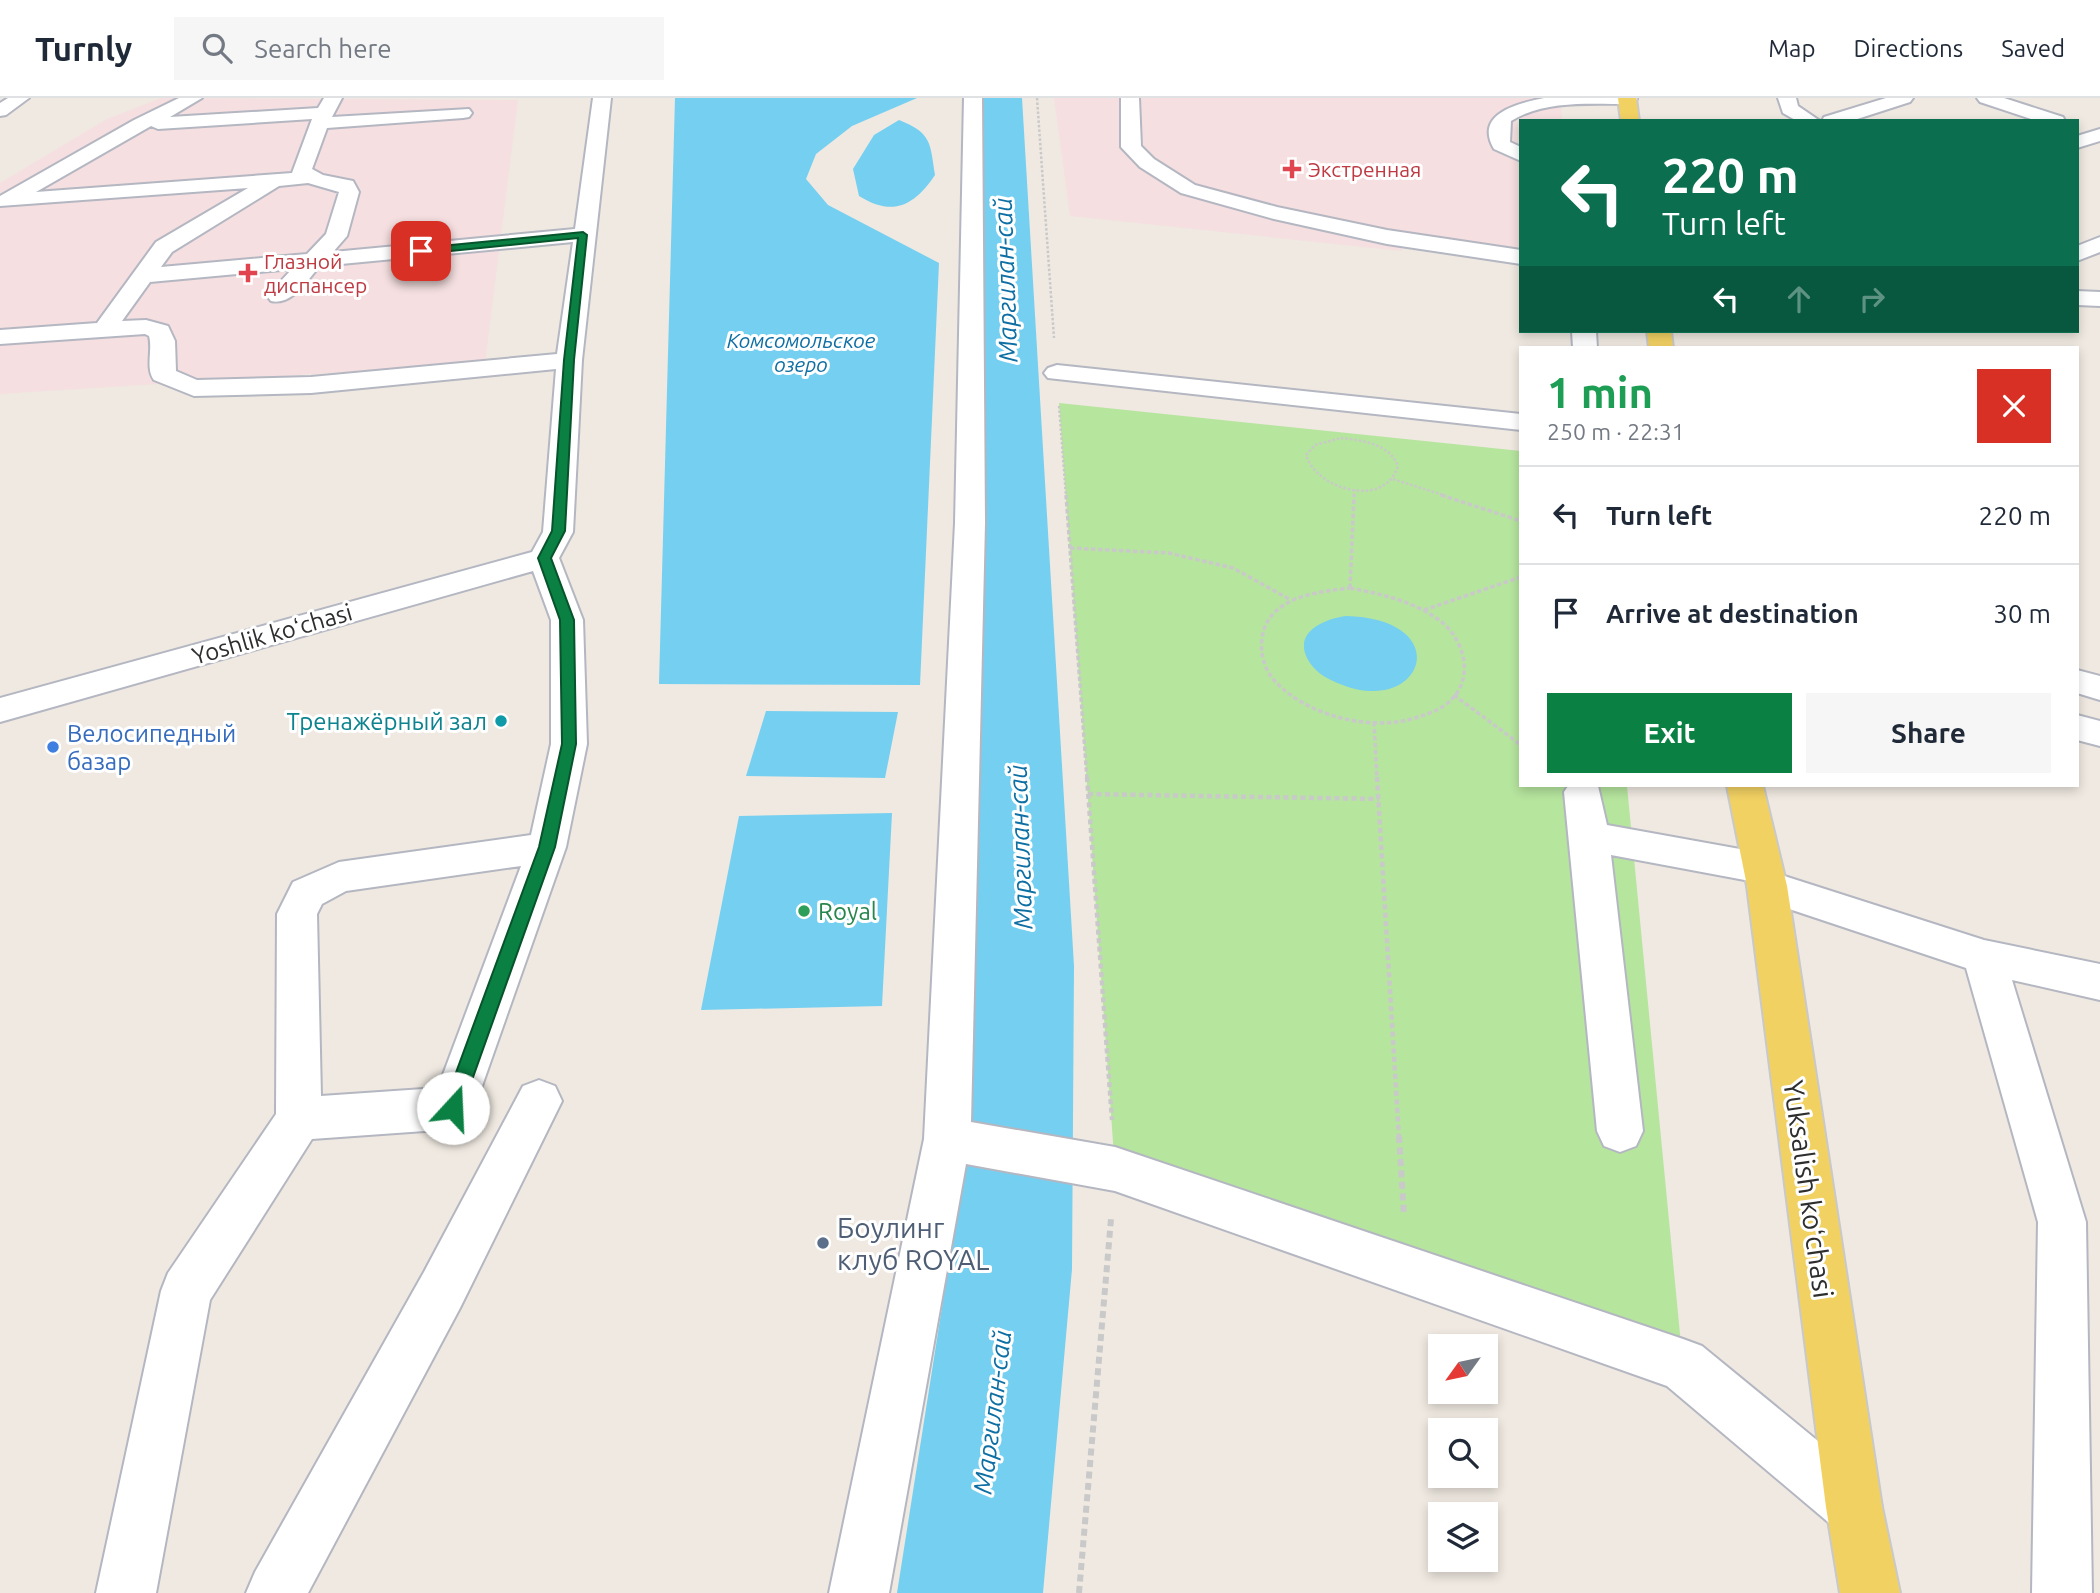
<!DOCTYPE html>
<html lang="en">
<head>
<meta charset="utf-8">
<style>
	body { margin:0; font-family:Ubuntu,sans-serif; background:#f6f6f7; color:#1f2937; height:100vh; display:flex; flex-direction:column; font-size:26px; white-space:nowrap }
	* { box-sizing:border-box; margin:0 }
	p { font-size:23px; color:#747a83 }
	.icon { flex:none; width:38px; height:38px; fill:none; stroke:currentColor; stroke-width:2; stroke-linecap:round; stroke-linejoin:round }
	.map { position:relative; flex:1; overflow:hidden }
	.side { position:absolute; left:1519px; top:248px; width:560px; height:441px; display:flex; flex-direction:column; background:#fff; border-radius:0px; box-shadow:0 4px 10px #0003 }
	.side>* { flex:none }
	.top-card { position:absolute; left:1519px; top:21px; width:560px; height:214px; border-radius:0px; box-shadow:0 4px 10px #0003; background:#0b6e4f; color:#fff; overflow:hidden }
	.needle { width:46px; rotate:237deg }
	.fabs { position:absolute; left:1428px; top:1236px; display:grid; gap:14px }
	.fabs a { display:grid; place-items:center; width:70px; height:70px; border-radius:0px; background:#fff; box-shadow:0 4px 10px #0003; font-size:35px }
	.pin { position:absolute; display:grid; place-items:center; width:60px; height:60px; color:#fff; margin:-30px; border-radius:14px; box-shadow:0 4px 10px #0006 }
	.me { position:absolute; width:77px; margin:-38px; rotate:20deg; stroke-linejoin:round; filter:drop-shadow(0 0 5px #0008) }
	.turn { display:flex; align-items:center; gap:24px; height:147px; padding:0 28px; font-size:32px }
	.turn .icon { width:91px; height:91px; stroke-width:2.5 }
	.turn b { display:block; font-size:49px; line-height:60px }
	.lanes { display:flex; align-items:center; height:66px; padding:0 28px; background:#0003; justify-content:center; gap:35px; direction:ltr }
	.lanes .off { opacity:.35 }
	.round { display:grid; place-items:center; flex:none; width:74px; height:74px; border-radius:0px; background:#f6f6f7 }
	.headline { display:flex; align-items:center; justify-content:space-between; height:119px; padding:0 28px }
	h1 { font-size:42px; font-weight:600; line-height:52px; color:#1e9e55 }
	.primary-button { display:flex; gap:14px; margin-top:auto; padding:14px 28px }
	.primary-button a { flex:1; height:80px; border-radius:0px; background:#0b8043; color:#fff; font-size:28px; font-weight:600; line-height:80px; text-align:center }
	.primary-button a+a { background:#f6f6f7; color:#1f2937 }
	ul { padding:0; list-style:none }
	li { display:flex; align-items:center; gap:21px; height:98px; padding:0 28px; border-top:2px solid #e0e1e3 }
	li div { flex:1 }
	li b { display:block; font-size:26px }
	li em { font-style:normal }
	header { display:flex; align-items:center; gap:42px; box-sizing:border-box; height:98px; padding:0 35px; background:#fff; border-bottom:2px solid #e0e1e3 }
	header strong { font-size:33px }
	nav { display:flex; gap:38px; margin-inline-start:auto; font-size:24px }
	.search { width:490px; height:63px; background:#f6f6f7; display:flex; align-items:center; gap:18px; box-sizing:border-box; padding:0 24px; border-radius:0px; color:#747a83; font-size:26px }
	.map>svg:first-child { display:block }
</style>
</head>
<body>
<header>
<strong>Turnly</strong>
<div class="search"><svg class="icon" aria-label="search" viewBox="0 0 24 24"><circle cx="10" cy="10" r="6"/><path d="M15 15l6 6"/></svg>Search here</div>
<nav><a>Map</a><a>Directions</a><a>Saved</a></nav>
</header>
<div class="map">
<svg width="2100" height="1495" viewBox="0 0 2100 1495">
	<rect width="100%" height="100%" fill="#efe9e1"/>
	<!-- medical -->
	<path fill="#f5dfe0" d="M 161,0 L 518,2 L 485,265 L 0,296 L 0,85 L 107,21 Z
		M 1054,0 L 1560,0 L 1562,23 L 1521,23 L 1521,157 L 1404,143 L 1401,153 L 1070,118 Z"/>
	<!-- green -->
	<path fill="#b6e59e" d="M 1059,305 L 1521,353 L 1521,688 L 1627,688 L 1683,1267 L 1115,1071 Z"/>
	<!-- water -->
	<path fill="#75cff0" d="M 675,0 L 917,0 L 852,28 L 816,56 L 806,81 L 828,107 L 939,165 L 920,587 L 659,586 Z
		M 899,22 C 932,35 930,45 935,77 C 914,108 893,119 859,98 L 853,71 L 874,37 Z
		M 1346,518 C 1458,521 1423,620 1340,586 C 1327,581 1314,574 1307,560 C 1294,533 1325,521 1346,518 Z
		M 766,613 L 898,614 L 885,680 L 746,678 Z
		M 892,715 L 882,908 L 701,912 L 739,718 Z"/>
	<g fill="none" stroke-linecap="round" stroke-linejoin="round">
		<!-- river -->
		<path fill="#75cff0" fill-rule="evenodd" d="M 978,0 L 1022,0 L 1074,868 L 1072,1171 L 1043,1495 L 897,1495 L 948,1171 L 972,868 Z"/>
		<defs>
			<path id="minor" d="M 8,0 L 29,0 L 6,17 L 0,18 L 0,5 Z
				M 179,0 L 202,0 L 170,19 L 318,10 L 324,0 L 342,0 L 332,19 L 469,11 L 472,15 L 469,19 L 463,20 L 327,30 L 312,71 L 323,77 L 353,83 L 359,94 L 347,138 L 333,154 L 575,131 L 593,0 L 611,0 L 582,262 L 573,434 L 559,460 L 583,522 L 587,646 L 566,749 L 469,1025 L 453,1031 L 312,1041 L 210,1202 L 156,1495 L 96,1495 L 161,1193 L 168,1175 L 276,1016 L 277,816 L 293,784 L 339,764 L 531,737 L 551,646 L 551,522 L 533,473 L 0,624 L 0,600 L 532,454 L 543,434 L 556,271 L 311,295 L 194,298 L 154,282 C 145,270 153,252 149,238 L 145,236 L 0,246 L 0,232 L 97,225 L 156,144 L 248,90 L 0,108 L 0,98 L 134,22 ZM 312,21 L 292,75 L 36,94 L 151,28 L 158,31 ZM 308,85 L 339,94 L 326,136 L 307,156 L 161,169 L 172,154 L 279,88 ZM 573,144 L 557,256 L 311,279 L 197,282 L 176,273 L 175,243 L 168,228 L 146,222 L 122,223 L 150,184 L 292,171 L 267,198 L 271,203 C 292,208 307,182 320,168 ZM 521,768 L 438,990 L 321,998 L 317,816 L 322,806 L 346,793 Z
				M 964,0 L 982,0 L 985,425 L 971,1024 L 1115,1049 L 1683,1241 L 1702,1248 L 1874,1389 L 1882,1409 L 1874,1429 L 1854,1437 L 1834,1429 L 1667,1288 L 1115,1093 L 966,1066 L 889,1495 L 829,1495 L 924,1041 L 955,425 Z
				M 1121,0 L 1139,0 L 1141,48 L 1154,61 L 1195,87 L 1277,109 L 1387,132 L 1521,152 L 1521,166 L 1387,146 L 1274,121 L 1181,95 L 1140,69 L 1121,49 Z
				M 1544,0 L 1636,0 L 1637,1 L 1628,6 C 1590,6 1544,2 1511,23 L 1510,44 L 1521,49 L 1521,63 L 1494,51 C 1473,15 1520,5 1544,0 Z
				M 1778,0 L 1796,0 L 1798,8 L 1820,23 L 1797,23 L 1783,15 Z
				M 1886,0 L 1913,0 L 1910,4 L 1851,23 L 1822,23 L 1824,19 Z
				M 1977,0 L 2004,0 L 2063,19 L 2065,23 L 2037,23 L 1980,4 Z
				M 2100,31 L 2100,43 L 2077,50 L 2077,38 Z
				M 2100,139 L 2100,154 L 2077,163 L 2077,148 Z
				M 2077,193 L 2100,194 L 2100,208 L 2077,207 Z
				M 1572,233 L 1596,233 L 1597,250 L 1573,250 Z
				M 1057,267 L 1521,316 L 1521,332 L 1048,280 L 1044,275 L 1048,270 Z
				M 2077,572 L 2100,578 L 2100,602 L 2077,595 Z
				M 2077,617 L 2100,623 L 2100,648 L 2077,642 Z
				M 1568,688 L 1598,688 L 1607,727 L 1762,755 L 1776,759 L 1782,770 L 1778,776 L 1984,842 L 2100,866 L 2100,902 L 2012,882 L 2086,1124 L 2092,1495 L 2032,1495 L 2038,1124 L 1966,870 L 1753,799 L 1747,788 L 1750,783 L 1611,757 L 1643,1033 L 1636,1048 L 1620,1054 L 1604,1048 L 1597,1033 L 1564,694 Z
				M 539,982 L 555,988 L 562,1003 L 460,1210 L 308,1495 L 246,1495 L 255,1474 L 424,1174 L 523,988 Z"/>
			<path id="major" d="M 1618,0 L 1636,0 L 1639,23 L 1621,23 Z
				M 1647,233 L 1671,233 L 1673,250 L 1649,250 Z
				M 1727,688 L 1763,688 L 1787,788 L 1882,1409 L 1900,1495 L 1840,1495 L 1826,1409 L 1747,788 Z"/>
		</defs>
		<!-- minor casing -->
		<use href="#minor" stroke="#b4b7c1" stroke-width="4"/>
		<!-- major casing -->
		<use href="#major" stroke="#c9c9c9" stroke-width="4"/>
		<!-- path-far3 -->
		<path stroke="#c9c9c9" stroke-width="2.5" stroke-dasharray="2.5 2" stroke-linecap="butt" d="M 1037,0 L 1054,240
			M 1059,308 L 1066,398
			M 1341,340 C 1361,342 1390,346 1398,368 C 1385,411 1317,392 1306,357 L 1315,347 Z
			M 1393,381 L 1446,398
			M 1354,398 L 1354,391"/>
		<!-- path-far2 -->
		<path stroke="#c9c9c9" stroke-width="3.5" stroke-dasharray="4.5 2.5" stroke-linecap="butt" d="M 1066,397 L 1087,681
			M 1441,397 L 1521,423
			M 1070,450 L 1169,455 L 1233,470 L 1291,502
			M 1350,490 C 1381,496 1413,503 1439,522 C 1463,539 1475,578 1452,601 C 1443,611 1428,616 1415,620 C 1369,634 1304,617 1273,581 C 1264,570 1260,554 1262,541 C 1267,499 1316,494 1350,490 Z
			M 1350,490 L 1354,397
			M 1424,512 L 1521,479
			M 1454,597 L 1521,647
			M 1374,624 L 1377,681"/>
		<!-- path-far1 -->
		<path stroke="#c9c9c9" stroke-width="4.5" stroke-dasharray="5 3.5" stroke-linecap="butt" d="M 1087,679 L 1112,1022
			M 1377,679 L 1399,1040
			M 1088,696 L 1379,701"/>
		<!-- path -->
		<path stroke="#c9c9c9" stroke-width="6" stroke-dasharray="7 4.5" stroke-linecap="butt" d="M 1399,1038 L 1404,1118
			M 1079,1495 L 1111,1121"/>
		<!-- minor -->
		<use href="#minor" fill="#fff" fill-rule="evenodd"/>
		<!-- major -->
		<use href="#major" fill="#f2d163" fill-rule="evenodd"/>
	</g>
	<!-- route -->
	<path fill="#0b8043" stroke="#07532c" stroke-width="2" d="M 583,134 L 587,137 L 574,262 L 565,433 L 551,460 L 574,522 L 576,646 L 555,749 L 462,1010 L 459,1016 L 453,1019 L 446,1016 L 443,1010 L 539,749 L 562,646 L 560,522 L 538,460 L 552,433 L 564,262 L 578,140 L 421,156 L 417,153 L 421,150 Z"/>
	<!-- markers -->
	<g fill="#e0444e" stroke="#fff" stroke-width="2.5">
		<path d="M1288.5 60.5h7v7h7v7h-7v7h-7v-7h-7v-7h7z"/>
		<path d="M244.5 164.5h7v7h7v7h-7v7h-7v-7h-7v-7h7z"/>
	</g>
	<circle fill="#0f9aa8" stroke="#fff" stroke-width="2.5" cx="501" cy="623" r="7"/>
	<circle fill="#3f7fe0" stroke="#fff" stroke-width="2.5" cx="53" cy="649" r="7"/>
	<circle fill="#2e9e5b" stroke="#fff" stroke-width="2.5" cx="804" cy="813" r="7"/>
	<circle fill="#5c6f8a" stroke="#fff" stroke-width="2.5" cx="823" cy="1145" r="7"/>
	<g text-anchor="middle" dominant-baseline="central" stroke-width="6" stroke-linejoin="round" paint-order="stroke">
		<!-- far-health labels -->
		<g font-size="21" fill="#be3a42" stroke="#fff" text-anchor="start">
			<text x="1308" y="71">Экстренная</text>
			<text x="264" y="163">Глазной<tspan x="264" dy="24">диспансер</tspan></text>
		</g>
		<!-- far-water labels -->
		<g font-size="21" font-style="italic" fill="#0d6fa3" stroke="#fff">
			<text x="801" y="242">Комсомольское<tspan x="801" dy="24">озеро</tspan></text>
		</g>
		<!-- street labels -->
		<g font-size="24" fill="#2e2e2e" stroke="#fff">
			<text transform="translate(272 536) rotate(-16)">Yoshlik koʻchasi</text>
		</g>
		<!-- culture labels -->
		<g font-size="24" fill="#0d838f" stroke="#fff" text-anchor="end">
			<text x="487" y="623">Тренажёрный зал</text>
		</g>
		<!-- shop labels -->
		<g font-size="24" fill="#366cbe" stroke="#fff" text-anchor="start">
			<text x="67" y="635">Велосипедный<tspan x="67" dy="28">базар</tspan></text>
		</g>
		<!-- leisure labels -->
		<g font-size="24" fill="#27864d" stroke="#fff" text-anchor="start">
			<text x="818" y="813">Royal</text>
		</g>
		<!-- water labels -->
		<g font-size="26" font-style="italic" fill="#0d6fa3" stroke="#fff">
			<text transform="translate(1005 182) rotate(-92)">Маргилан-сай</text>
			<text transform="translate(1020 749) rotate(-92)">Маргилан-сай</text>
			<text transform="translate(992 1314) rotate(-83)">Маргилан-сай</text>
		</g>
		<!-- near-street labels -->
		<g font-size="28" fill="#2e2e2e" stroke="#fff">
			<text transform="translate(1809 1091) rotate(82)">Yuksalish koʻchasi</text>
		</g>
		<!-- near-service labels -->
		<g font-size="28" fill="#4e5e75" stroke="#fff" text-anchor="start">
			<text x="837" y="1129">Боулинг<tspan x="837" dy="32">клуб ROYAL</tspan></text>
		</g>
	</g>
</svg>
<div class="fabs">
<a><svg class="needle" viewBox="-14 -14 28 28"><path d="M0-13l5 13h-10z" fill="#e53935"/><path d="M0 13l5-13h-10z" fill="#747a83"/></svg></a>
<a><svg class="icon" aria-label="search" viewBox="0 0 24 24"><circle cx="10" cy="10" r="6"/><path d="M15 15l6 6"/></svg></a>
<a><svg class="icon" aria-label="layers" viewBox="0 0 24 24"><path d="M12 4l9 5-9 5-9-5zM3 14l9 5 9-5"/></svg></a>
</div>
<div class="pin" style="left:421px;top:153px;background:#d93025"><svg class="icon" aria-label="arrive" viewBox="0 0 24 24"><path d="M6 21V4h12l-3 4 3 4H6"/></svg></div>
<svg class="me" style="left:453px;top:1010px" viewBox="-20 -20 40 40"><circle r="19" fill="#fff"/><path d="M0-13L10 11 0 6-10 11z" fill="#0b8043"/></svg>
<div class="top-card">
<div class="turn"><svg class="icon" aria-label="left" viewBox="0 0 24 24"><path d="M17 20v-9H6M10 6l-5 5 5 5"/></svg><div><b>220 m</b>Turn left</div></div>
<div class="lanes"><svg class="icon" aria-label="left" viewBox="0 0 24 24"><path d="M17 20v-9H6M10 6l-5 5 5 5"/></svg><svg class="icon off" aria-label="ahead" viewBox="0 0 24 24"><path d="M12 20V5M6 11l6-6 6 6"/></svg><svg class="icon off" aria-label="right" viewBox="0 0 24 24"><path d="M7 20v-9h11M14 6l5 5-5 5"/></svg></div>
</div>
<section class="side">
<div class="headline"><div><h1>1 min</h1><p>250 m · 22:31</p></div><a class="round" style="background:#d93025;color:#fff"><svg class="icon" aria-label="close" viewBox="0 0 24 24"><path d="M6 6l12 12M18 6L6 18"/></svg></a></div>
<ul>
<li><svg class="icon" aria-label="left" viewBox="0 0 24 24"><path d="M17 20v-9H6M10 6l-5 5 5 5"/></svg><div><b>Turn left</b></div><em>220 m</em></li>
<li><svg class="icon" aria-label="arrive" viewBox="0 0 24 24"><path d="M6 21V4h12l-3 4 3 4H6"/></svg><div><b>Arrive at destination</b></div><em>30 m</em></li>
</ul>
<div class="primary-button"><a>Exit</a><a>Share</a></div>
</section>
</div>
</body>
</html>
